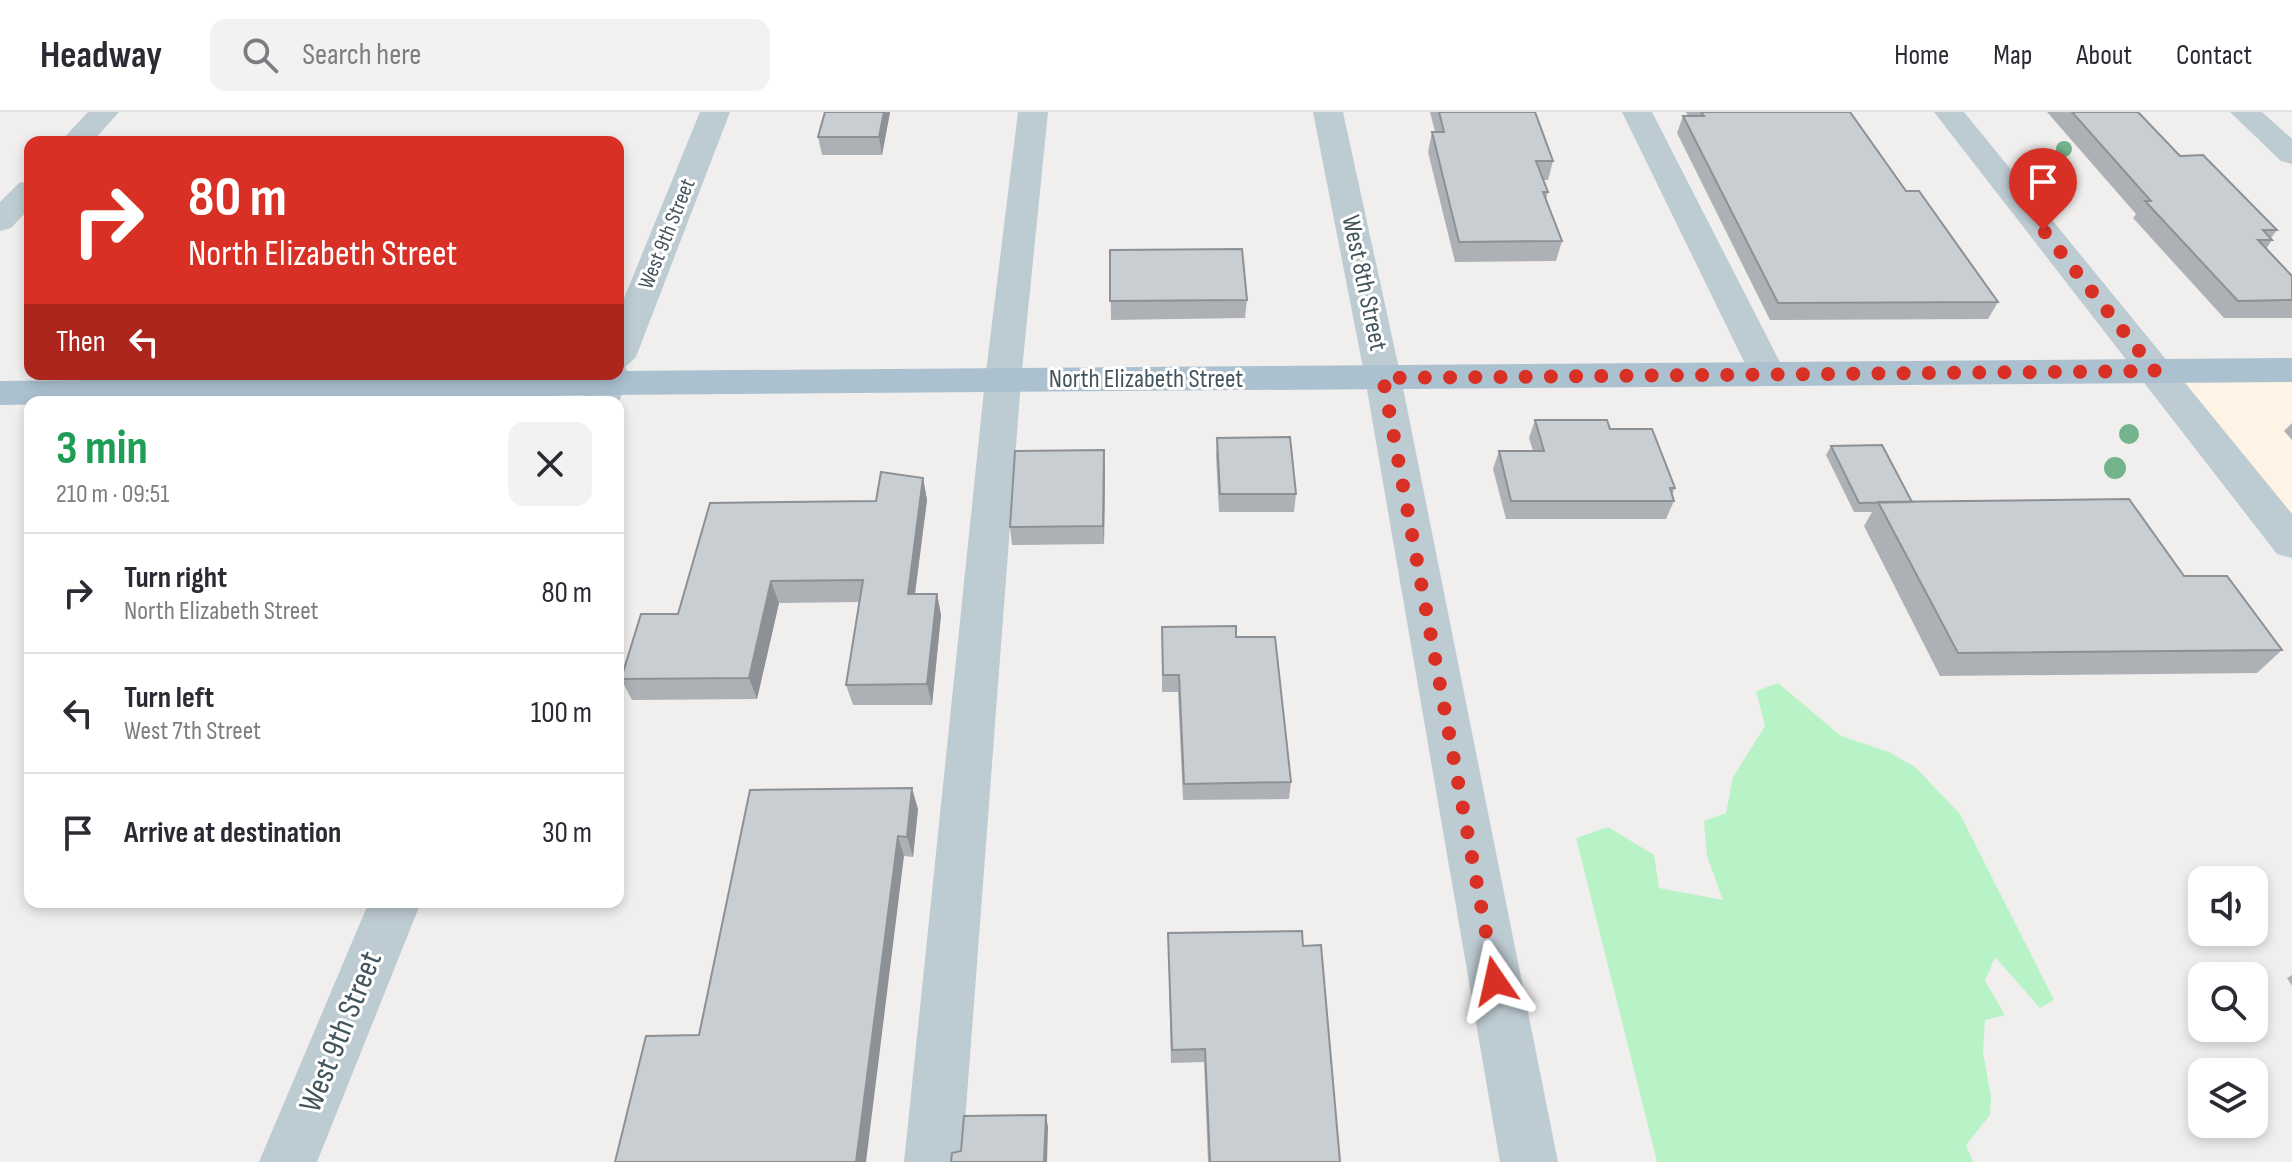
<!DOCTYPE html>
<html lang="en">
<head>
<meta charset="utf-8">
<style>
	body { margin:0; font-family:"Sofia Sans Condensed",sans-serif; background:#f2f2f3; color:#2b2b33; height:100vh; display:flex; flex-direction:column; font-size:30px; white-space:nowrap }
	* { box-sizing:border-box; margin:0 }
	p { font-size:26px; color:#7c7c81 }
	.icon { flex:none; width:44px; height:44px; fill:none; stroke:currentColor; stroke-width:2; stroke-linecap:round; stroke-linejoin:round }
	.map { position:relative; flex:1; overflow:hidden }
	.details { position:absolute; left:24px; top:284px; width:600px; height:512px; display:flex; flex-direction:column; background:#fff; border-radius:16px; box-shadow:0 4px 12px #0003 }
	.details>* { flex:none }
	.guide { position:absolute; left:24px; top:24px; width:600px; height:244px; border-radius:16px; box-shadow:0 4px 12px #0003; background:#d93025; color:#fff; overflow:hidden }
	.buttons { position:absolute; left:2188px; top:754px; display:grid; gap:16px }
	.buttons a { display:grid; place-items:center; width:80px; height:80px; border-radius:16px; background:#fff; box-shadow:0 4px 12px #0003; font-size:40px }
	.pin { position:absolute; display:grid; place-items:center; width:68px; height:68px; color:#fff; margin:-82px -34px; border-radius:50% 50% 50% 0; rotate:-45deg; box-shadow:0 0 8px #0007 }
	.pin .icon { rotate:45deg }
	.me { position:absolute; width:88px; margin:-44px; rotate:349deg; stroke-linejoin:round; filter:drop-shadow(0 0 6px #0008) }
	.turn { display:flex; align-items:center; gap:28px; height:168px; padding:0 32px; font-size:36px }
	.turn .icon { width:104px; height:104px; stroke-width:2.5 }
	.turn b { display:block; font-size:56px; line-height:68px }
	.then { display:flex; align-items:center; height:76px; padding:0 32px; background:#0003; gap:16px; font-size:30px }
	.round { display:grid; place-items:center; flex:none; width:84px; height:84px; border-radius:16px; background:#f2f2f3 }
	.overview { display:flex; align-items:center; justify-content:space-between; height:136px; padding:0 32px }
	h1 { font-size:48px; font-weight:700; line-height:60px; color:#1e9e55 }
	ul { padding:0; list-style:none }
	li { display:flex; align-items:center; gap:24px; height:120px; padding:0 32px; border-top:2px solid #e1e1e2 }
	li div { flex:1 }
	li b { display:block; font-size:30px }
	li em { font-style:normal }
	header { display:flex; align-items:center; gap:48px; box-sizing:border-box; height:112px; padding:0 40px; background:#fff; border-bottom:2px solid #e1e1e2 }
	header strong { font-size:38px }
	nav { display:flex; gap:44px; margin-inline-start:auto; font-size:28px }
	.search { width:560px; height:72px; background:#f2f2f3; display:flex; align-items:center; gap:20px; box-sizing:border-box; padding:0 28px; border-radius:16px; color:#7c7c81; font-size:30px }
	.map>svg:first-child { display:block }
</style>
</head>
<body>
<header>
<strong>Headway</strong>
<div class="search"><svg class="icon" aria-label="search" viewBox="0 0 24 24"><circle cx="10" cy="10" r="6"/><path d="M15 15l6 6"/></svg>Search here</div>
<nav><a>Home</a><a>Map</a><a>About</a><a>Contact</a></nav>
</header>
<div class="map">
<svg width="2292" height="1050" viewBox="0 0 2292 1050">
	<rect width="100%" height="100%" fill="#f1eeee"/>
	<!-- commercial -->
	<path fill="#fdf4e5" d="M 2292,258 L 2292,431 L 2155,259 Z"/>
	<!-- green -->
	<path fill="#b8f3c8" d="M 1778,571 L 1841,624 L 1889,640 L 1915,655 L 1960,702 L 2054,888 L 2040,896 L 1995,845 L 1985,869 L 2005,903 L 1985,908 L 1983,939 L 1991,986 L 1990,1003 L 1966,1033 L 1973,1050 L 1657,1050 L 1576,726 L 1608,715 L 1654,743 L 1659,776 L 1723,788 L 1707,744 L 1704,709 L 1726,701 L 1733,665 L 1765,614 L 1756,579 Z"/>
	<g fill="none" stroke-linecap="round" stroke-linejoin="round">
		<!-- minor -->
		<path fill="#bdcbd2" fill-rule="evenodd" d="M 88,0 L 119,0 L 92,30 L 60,30 Z
			M 700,0 L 730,0 L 636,245 L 625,255 L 629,262 L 619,290 L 581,290 L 593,262 L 618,262 L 618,201 Z
			M 1018,0 L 1048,0 L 1021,268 L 962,1050 L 904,1050 L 985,268 Z
			M 1313,0 L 1343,0 L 1401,266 L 1558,1050 L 1500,1050 L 1365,266 Z
			M 1622,0 L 1652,0 L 1786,262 L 1781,270 L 1768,274 L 1755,270 L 1750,262 Z
			M 1934,0 L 1964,0 L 2292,402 L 2292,446 L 2277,442 Z
			M 2230,0 L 2262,0 L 2292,27 L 2292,52 L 2281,49 Z
			M 30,69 L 30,96 L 11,116 L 0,119 L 0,90 L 19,71 Z
			M 369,790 L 421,790 L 317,1050 L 259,1050 Z"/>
		<!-- major -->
		<path fill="#abc1d0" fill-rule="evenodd" d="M 2292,246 L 2292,270 L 608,283 L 0,293 L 0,269 L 618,262 L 618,259 Z"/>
	</g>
	<!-- trees -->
	<g fill="#74b48d">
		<circle cx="2064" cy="37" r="8"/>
		<circle cx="2129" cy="322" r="10"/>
		<circle cx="2115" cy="356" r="11"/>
	</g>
	<!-- wall -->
	<path fill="#adb1b5" d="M 890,0 L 882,43 L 822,43 L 818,25 Z
		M 1430,0 L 1535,0 L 1553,49 L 1548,68 L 1544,68 L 1548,80 L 1546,88 L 1562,129 L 1556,149 L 1455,150 L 1428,40 L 1432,20 L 1435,20 Z
		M 1686,0 L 1850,0 L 1906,79 L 1998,190 L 1988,207 L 1770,208 L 1677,21 L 1683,4 L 1688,4 Z
		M 2047,0 L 2138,0 L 2180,44 L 2277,118 L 2271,126 L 2272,128 L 2266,137 L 2292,164 L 2292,206 L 2224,206 L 2133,106 L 2136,102 Z
		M 1110,138 L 1247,188 L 1245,206 L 1111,208 Z
		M 1535,308 L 1610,317 L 1675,376 L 1672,383 L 1674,389 L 1666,407 L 1506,407 L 1493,357 L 1499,339 L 1533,339 L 1529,326 Z
		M 2292,311 L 2292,328 L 2284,319 Z
		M 1217,326 L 1296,382 L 1294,400 L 1219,400 L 1216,344 Z
		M 1831,334 L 1912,390 L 2184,464 L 2282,538 L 2257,561 L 1940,564 L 1864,414 L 1872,400 L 1854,400 L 1826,343 Z
		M 1105,356 L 1104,432 L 1012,433 L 1010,415 Z
		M 923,366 L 927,388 L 915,482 L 937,482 L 941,503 L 932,593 L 853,593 L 846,573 L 860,490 L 779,491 L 757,587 L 632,588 L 621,567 L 678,502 L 876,389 Z
		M 1162,515 L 1236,525 L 1291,670 L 1289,687 L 1183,688 L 1178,580 L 1162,580 Z
		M 918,697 L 913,745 L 904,744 L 699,923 Z
		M 1168,821 L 1303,834 L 1340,1050 L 1208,1050 L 1204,950 L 1171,951 Z
		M 2292,863 L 2292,874 L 2287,866 Z"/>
	<!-- shaded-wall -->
	<path fill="#8d9094" d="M 884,0 L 890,0 L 882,43 L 879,25 Z
		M 1104,338 L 1105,356 L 1104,432 L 1103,414 Z
		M 923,366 L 927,388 L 912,504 L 908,482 Z
		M 771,469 L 779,491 L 757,587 L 749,566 Z
		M 937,482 L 941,503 L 932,593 L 927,572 Z
		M 912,676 L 918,697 L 913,745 L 907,725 Z
		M 898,724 L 904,744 L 866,1050 L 856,1050 Z
		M 1046,1003 L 1048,1015 L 1047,1050 L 1044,1050 Z"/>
	<!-- building -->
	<path fill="#c9ced3" stroke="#8d9094" stroke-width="2" d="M 825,0 L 884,0 L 879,25 L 818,25 Z
		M 1439,0 L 1535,0 L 1553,49 L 1536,49 L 1548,80 L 1543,80 L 1562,129 L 1459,130 L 1432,20 L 1444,20 Z
		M 1701,0 L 1850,0 L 1906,79 L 1919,79 L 1998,190 L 1778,191 L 1683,4 L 1704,4 Z
		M 2072,0 L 2138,0 L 2180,44 L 2203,43 L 2277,118 L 2263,118 L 2272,128 L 2258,128 L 2292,164 L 2292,188 L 2238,189 L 2145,89 L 2151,89 Z
		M 1242,137 L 1247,188 L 1110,189 L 1110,138 Z
		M 1535,308 L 1607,308 L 1610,317 L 1652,317 L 1675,376 L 1670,376 L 1674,389 L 1511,389 L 1499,339 L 1544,339 Z
		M 1290,325 L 1296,382 L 1220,382 L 1217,326 Z
		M 1882,333 L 1912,390 L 1859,391 L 1831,334 Z
		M 1104,338 L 1103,414 L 1010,415 L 1015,339 Z
		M 881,360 L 923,366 L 908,482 L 937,482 L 927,572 L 846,573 L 863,468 L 771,469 L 749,566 L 621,567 L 641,502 L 678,502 L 710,391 L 876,389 Z
		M 2129,387 L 2184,464 L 2227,464 L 2282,538 L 1958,541 L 1878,390 Z
		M 1236,514 L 1236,525 L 1275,525 L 1291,670 L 1184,672 L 1179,563 L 1163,563 L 1162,515 Z
		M 912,676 L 907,725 L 898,724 L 856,1050 L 615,1050 L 646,924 L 699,923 L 750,678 Z
		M 1302,819 L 1303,834 L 1321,833 L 1340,1050 L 1210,1050 L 1205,937 L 1172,938 L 1168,821 Z
		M 1046,1003 L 1044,1050 L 951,1050 L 952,1041 L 961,1039 L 964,1004 Z"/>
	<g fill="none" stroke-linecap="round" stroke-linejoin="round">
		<!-- route -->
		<path stroke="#d93025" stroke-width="14" stroke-dasharray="0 25.2" d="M 1495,869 L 1383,266 L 2155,259 L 2043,118"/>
	</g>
	<g text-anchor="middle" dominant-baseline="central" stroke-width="6" stroke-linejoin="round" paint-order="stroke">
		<!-- far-street labels -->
		<g font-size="22" fill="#44545d" stroke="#fff">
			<text transform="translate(667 122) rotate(-68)">West 9th Street</text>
		</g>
		<!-- street labels -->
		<g font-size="26" fill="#44545d" stroke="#fff">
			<text transform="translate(1364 171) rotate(78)">West 8th Street</text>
			<text x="1146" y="267">North Elizabeth Street</text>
		</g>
		<!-- near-street labels -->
		<g font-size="32" fill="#44545d" stroke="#fff">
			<text transform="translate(341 920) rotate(-68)">West 9th Street</text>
		</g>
	</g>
</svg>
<div class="buttons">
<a><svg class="icon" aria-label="sound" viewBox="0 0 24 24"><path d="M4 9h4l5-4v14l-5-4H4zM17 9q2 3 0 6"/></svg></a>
<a><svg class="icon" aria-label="search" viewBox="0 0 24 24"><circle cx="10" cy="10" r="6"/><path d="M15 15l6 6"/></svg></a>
<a><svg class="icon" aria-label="layers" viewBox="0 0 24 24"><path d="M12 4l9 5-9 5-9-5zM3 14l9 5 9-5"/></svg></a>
</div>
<div class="pin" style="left:2043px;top:118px;background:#d93025"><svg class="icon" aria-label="arrive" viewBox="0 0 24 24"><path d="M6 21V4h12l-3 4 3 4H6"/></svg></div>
<svg class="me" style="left:1495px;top:869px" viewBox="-20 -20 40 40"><path d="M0-17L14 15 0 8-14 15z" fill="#d93025" stroke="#fff" stroke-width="4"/></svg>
<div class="guide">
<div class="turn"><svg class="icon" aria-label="right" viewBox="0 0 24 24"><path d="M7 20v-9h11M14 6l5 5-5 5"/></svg><div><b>80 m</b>North Elizabeth Street</div></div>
<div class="then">Then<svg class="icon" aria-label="left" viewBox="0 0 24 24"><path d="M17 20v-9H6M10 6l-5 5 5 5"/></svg></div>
</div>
<section class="details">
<div class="overview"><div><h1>3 min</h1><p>210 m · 09:51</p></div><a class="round"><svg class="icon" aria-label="close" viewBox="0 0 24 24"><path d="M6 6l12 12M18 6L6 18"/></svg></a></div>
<ul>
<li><svg class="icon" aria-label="right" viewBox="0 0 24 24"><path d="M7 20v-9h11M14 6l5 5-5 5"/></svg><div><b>Turn right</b><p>North Elizabeth Street</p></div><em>80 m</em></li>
<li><svg class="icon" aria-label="left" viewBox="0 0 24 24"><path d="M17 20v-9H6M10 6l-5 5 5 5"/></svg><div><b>Turn left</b><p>West 7th Street</p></div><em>100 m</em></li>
<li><svg class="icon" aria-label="arrive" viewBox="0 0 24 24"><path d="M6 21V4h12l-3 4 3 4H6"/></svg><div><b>Arrive at destination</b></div><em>30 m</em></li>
</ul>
</section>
</div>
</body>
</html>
